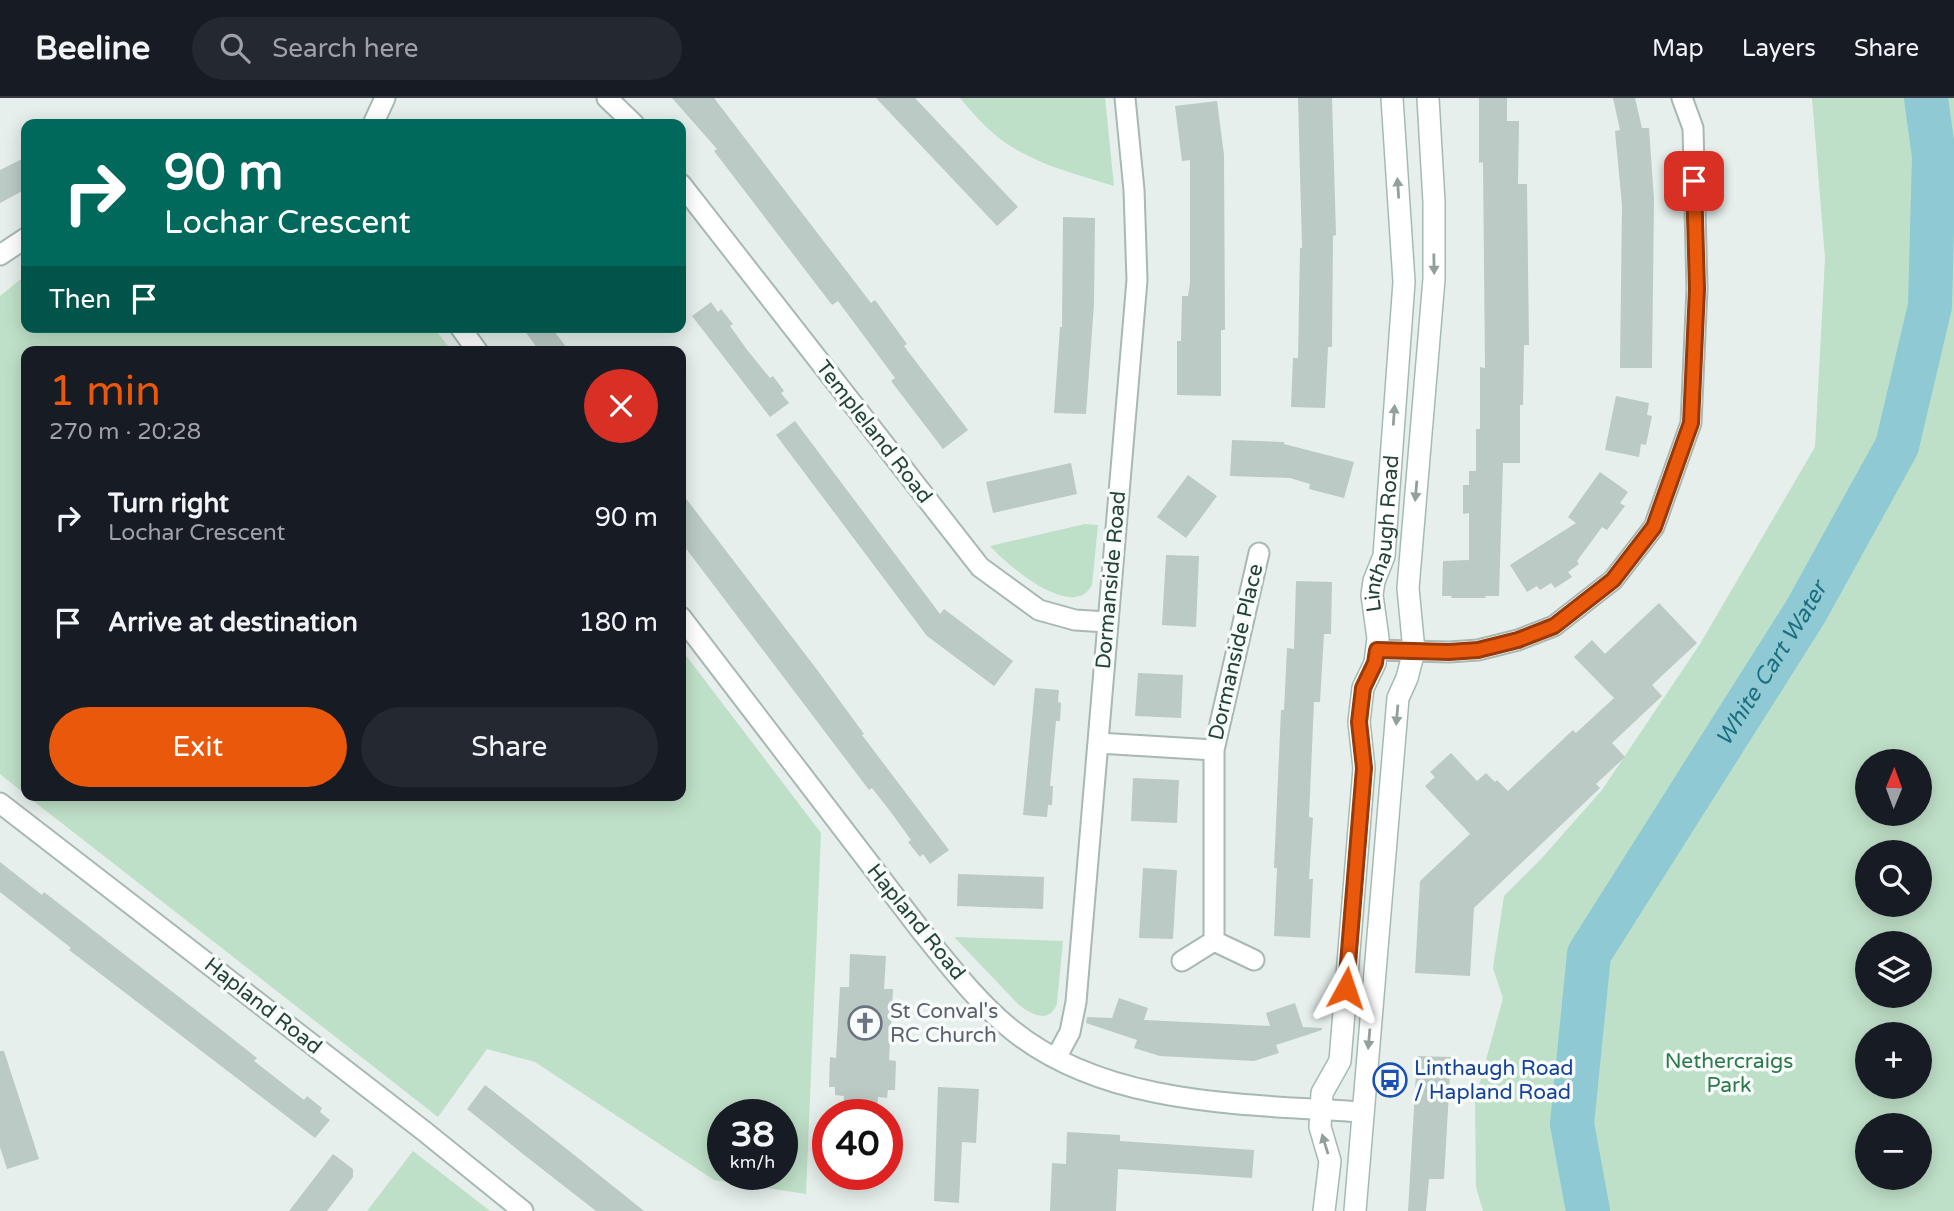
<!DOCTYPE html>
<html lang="en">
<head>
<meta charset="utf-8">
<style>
	body { margin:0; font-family:"Varela Round",sans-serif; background:#242831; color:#f1f3f6; height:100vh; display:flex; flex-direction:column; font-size:26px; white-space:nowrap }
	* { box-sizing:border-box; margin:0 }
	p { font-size:23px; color:#9ea1a6 }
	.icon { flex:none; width:38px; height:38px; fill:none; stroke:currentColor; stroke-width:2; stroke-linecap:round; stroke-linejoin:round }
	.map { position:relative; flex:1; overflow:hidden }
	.drawer { position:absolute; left:21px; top:248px; width:665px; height:455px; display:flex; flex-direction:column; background:#171b24; border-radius:14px; box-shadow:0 4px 18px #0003 }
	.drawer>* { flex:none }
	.top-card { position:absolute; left:21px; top:21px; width:665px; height:214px; border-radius:14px; box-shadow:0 4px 18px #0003; background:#00695c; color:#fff; overflow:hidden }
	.needle { width:46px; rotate:1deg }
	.controls { position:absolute; left:1855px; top:651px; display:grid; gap:14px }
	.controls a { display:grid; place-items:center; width:77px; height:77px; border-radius:50%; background:#171b24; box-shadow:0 4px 18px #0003; font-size:35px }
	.speed { position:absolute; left:707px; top:1001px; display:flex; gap:14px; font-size:35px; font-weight:700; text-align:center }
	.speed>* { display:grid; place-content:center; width:91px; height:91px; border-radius:50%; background:#171b24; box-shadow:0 4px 18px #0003; line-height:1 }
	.speed small { font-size:18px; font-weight:400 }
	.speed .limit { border:10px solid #d22; background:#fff; color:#111 }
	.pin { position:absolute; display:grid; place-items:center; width:60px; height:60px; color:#fff; margin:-30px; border-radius:14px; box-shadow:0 4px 10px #0006 }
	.me { position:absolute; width:77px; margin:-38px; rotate:5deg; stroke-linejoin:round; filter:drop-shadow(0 0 5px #0008) }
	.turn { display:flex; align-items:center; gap:24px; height:147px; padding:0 28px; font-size:32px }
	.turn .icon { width:91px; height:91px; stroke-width:2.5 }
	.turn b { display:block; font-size:49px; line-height:60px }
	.then { display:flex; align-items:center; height:66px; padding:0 28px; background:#0003; gap:14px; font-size:26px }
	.round { display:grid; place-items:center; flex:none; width:74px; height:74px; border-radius:37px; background:#242831 }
	.overview { display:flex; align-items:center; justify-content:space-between; height:119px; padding:0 28px }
	h1 { font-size:42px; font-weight:600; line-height:52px; color:#ea580c }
	.button { display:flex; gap:14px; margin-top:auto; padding:14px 28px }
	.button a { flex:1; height:80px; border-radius:42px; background:#ea580c; color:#fff; font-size:28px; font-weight:600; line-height:80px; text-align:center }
	.button a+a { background:#242831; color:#f1f3f6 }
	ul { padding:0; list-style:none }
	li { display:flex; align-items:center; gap:21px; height:105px; padding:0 28px }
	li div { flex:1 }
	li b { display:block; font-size:26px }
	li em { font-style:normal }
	header { display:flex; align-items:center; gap:42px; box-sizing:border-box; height:98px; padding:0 35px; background:#171b24; border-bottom:2px solid #363941 }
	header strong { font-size:33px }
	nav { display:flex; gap:38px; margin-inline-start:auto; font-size:24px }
	.search { width:490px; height:63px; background:#242831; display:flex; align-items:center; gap:18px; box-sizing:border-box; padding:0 24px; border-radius:38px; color:#9ea1a6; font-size:26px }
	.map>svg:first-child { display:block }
</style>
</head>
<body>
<header>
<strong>Beeline</strong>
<div class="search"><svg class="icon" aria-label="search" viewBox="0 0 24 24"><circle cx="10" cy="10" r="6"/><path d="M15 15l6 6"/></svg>Search here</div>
<nav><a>Map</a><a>Layers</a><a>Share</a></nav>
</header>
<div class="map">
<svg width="1954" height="1113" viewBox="0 0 1954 1113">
	<rect width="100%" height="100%" fill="#e6efeb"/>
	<!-- green -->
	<path fill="#bfe0c8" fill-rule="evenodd" d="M 960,0 L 1105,0 L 1114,88 C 1079,77 1042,68 1012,49 C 991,36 975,18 960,0 Z
		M 1812,0 L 1954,0 L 1954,1113 L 1483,1113 L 1476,1089 L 1475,1002 L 1503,900 L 1493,870 L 1504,798 L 1541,761 L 1602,692 L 1700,546 L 1815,349 L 1825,160 ZM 1867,663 L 1920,663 L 1920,716 L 1867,716 ZM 1867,754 L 1920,754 L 1920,807 L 1867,807 ZM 1867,845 L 1920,845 L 1920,898 L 1867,898 ZM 1867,936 L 1920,936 L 1920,989 L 1867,989 ZM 1867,1027 L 1920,1027 L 1920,1080 L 1867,1080 Z
		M 26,177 L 26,229 L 433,229 L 453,254 L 26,254 L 26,697 L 0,676 L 0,198 Z
		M 1085,426 L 1098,427 L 1092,487 C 1073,524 1007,467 990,448 Z
		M 681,551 L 821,735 L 806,1096 L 714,1082 L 535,964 L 487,951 L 438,1019 L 27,698 L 681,698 ZM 723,1017 L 782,1017 L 782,1076 L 723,1076 Z
		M 954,839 L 1063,843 L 1057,906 C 1049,926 1031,917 1018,906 Z
		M 413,1053 L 490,1113 L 367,1113 Z"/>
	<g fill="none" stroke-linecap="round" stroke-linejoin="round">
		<!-- river -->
		<path stroke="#8ec9d4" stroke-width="44" id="s1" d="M 1588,1113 L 1572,1026 L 1589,856 L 1806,513 L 1897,348 L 1930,208 L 1934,58 L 1926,0"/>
	</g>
	<!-- building -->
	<path fill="#bbcac4" d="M 672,0 L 714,0 L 871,205 L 875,202 L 907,246 L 904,248 L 968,332 L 943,351 L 891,283 L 895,280 L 838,203 L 832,207 L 714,53 L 717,51 Z
		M 876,0 L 915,0 L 1018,109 L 997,128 Z
		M 1298,0 L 1332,0 L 1336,137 L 1333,138 L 1332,249 L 1328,249 L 1325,310 L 1291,309 L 1293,260 L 1298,260 L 1300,150 L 1302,150 Z
		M 1479,0 L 1507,0 L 1507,23 L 1519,23 L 1518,86 L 1527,86 L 1529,247 L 1524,247 L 1523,307 L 1520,307 L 1520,365 L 1503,365 L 1499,498 L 1485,498 L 1486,500 L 1451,500 L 1452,498 L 1442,498 L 1443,463 L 1469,462 L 1469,415 L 1463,416 L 1463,387 L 1469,387 L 1469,373 L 1476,373 L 1476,331 L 1480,331 L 1480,269 L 1485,270 L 1483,64 L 1479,65 Z
		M 1613,0 L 1635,0 L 1642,30 L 1649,30 L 1654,101 L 1652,270 L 1620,270 L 1622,107 L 1615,33 L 1620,32 Z
		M 1217,3 L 1224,57 L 1225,232 L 1221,232 L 1221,298 L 1177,297 L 1177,243 L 1181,243 L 1182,198 L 1188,198 L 1190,185 L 1190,62 L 1182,63 L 1175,8 Z
		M 26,59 L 26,91 L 0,105 L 0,72 Z
		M 1063,119 L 1095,120 L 1094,206 L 1086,316 L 1054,315 L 1060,229 L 1062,229 Z
		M 711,204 L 718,214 L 721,211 L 733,226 L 730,228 L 748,253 L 770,280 L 773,278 L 784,293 L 781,295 L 789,305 L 770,319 L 692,218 Z
		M 522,229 L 551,229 L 570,254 L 540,254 Z
		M 1616,298 L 1649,305 L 1647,317 L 1652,318 L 1646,347 L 1641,346 L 1639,359 L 1605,352 Z
		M 795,323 L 940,516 L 944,511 L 1013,563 L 994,588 L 927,538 L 776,337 Z
		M 1232,342 L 1284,344 L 1284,346 L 1354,364 L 1344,400 L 1309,391 L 1310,386 L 1290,380 L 1230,378 Z
		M 1071,365 L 1077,396 L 993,415 L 986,384 Z
		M 1600,374 L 1628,394 L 1620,405 L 1625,408 L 1607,432 L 1602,429 L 1577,463 L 1579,466 L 1568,474 L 1572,479 L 1555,490 L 1551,485 L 1540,492 L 1537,488 L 1527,494 L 1510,467 L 1576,425 L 1568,419 Z
		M 1188,377 L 1217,398 L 1186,440 L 1157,419 Z
		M 681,394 L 818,573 L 864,636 L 862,637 L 949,752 L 930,766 L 923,756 L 920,759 L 908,744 L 911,742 L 893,717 L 872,690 L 869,692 L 681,444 Z
		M 1166,457 L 1199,458 L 1196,529 L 1162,527 Z
		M 1296,483 L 1332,484 L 1331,536 L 1324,536 L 1320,604 L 1314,604 L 1309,719 L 1313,720 L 1309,781 L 1313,781 L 1310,840 L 1274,838 L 1277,770 L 1274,770 L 1281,612 L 1284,612 L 1287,550 L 1294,551 Z
		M 1659,505 L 1697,545 L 1652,587 L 1662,598 L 1612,645 L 1625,659 L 1596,686 L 1600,690 L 1474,810 L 1470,878 L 1415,875 L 1420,783 L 1470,736 L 1425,688 L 1435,679 L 1430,674 L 1451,655 L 1477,683 L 1486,675 L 1495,684 L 1497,682 L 1508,693 L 1573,632 L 1576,635 L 1614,600 L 1574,559 L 1592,542 L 1605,556 Z
		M 1138,575 L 1183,577 L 1181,620 L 1135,618 Z
		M 1035,590 L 1059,592 L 1058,604 L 1061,605 L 1060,623 L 1056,623 L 1050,688 L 1053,688 L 1052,707 L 1048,707 L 1047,719 L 1023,717 Z
		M 1133,680 L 1179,682 L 1177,725 L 1131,723 Z
		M 0,764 L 42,797 L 44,794 L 228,937 L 257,960 L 254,963 L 281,984 L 304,1002 L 307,998 L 322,1010 L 320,1014 L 330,1022 L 315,1040 L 98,874 L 69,852 L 71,850 L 0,794 Z
		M 1143,770 L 1177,772 L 1173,841 L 1139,840 Z
		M 958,776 L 1044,779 L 1043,811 L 957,808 Z
		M 850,856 L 886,858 L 884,891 L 893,891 L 889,962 L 896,963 L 895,992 L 888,992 L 887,1000 L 878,999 L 877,1017 L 843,1015 L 844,998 L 835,997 L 835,989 L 829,989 L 830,959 L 836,960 L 840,889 L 849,889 Z
		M 1119,900 L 1148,910 L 1144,922 L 1270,928 L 1266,915 L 1295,905 L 1303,929 L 1322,930 L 1322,932 L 1276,947 L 1279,955 L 1254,963 L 1160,958 L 1134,950 L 1137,942 L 1086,925 L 1087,919 L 1112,920 Z
		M 0,953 L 4,953 L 39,1061 L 7,1071 L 0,1049 Z
		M 1417,958 L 1451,959 L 1444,1081 L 1429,1081 L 1426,1113 L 1408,1113 Z
		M 485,987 L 568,1052 L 644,1113 L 596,1113 L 528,1060 L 467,1011 Z
		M 938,989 L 979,991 L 976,1045 L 962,1044 L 959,1105 L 934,1103 Z
		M 1067,1034 L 1120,1037 L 1120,1043 L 1254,1052 L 1252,1080 L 1118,1071 L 1116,1113 L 1050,1113 L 1052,1065 L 1066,1066 Z
		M 333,1056 L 353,1071 L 353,1079 L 327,1113 L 289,1113 Z"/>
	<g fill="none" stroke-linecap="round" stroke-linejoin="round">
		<defs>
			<path id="street" d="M 607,0 L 634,26
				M 373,26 L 385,0
				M 681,86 L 980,469 L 1039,512 L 1075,522 L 1107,524
				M 0,157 L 26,140
				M 460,229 L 478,254
				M 681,519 L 922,834 C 950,868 978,905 1012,932 C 1107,1009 1247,1006 1363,1014
				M 1377,552 L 1449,554 L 1478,552 L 1518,542 L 1554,528 L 1613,482 L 1654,429 L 1691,325 L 1697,191 L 1693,30 L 1682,0
				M 1098,645 L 1214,652
				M 0,705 L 424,1033 L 523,1113
				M 1214,843 L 1214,652 L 1259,455
				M 1182,863 L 1214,843 L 1254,862
				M 1056,960 L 1070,934 L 1076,904 L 1137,182 L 1134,92 L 1125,0"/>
			<g id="secondary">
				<path id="s2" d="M 1324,1113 L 1330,1063 L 1320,1029 L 1322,995 L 1340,963 L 1364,670 L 1359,624 L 1363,590 L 1375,565 L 1378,540 L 1372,497 L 1374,483 L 1384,458 L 1404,184 L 1392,0"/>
				<path d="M 1355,1113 L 1398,600 L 1407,580 L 1414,553 L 1408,490 L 1434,181 L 1434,104 L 1428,0"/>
			</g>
		</defs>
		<!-- street casing -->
		<use href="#street" stroke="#a8b8b2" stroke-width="23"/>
		<!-- secondary casing -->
		<use href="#secondary" stroke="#a4bbb3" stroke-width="24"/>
		<!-- street -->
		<use href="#street" stroke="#fff" stroke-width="19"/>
		<!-- secondary -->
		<use href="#secondary" stroke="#fff" stroke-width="21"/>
	</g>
	<!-- one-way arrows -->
	<defs><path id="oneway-solid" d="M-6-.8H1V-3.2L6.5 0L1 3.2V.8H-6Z" transform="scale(1.75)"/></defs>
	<g fill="#92a09c">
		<use href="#oneway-solid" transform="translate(1398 90) rotate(-94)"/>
		<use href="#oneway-solid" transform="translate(1434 166) rotate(89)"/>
		<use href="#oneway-solid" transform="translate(1394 317) rotate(-86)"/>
		<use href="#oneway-solid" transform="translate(1416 393) rotate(95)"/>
		<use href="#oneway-solid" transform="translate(1397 617) rotate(95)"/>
		<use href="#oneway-solid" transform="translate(1369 941) rotate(95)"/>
		<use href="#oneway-solid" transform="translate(1325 1046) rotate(-107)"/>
	</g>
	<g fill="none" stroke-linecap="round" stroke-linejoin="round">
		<defs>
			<path id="route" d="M 1346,890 L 1364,670 L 1359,624 L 1363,590 L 1375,565 L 1377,552 L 1449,554 L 1478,552 L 1518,542 L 1554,528 L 1613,482 L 1654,429 L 1691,325 L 1697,191 L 1694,83"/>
		</defs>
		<!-- route casing -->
		<use href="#route" stroke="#983908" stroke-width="18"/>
		<!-- route -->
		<use href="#route" stroke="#ea580c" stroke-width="12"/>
	</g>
	<!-- icons -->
	<defs>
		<symbol id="church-ring" viewBox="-11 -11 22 22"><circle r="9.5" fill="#f7fbf9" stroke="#6b7280" stroke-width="1.5"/><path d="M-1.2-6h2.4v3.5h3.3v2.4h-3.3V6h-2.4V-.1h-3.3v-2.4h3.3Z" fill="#6b7280"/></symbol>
		<symbol id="bus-ring" viewBox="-11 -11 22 22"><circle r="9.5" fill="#f7fbf9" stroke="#1a4fb4" stroke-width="1.5"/><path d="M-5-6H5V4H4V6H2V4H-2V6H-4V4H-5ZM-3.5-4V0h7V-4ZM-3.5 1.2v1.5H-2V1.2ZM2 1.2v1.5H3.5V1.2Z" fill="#1a4fb4"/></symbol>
	</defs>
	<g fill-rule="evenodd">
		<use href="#church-ring" x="846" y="906" width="38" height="38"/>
		<use href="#bus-ring" x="1371" y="963" width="38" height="38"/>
	</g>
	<g text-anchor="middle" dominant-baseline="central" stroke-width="7" stroke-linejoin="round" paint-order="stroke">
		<!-- street labels -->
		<g font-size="21" fill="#24423a" stroke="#f7fbf9">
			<text transform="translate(874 334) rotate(52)">Templeland Road</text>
			<text stroke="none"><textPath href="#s2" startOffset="690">Linthaugh Road</textPath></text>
			<text transform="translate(1111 482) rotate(-85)">Dormanside Road</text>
			<text transform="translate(1236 554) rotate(-77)">Dormanside Place</text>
			<text transform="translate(916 824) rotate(51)">Hapland Road</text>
			<text transform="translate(263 908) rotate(38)">Hapland Road</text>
		</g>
		<!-- worship labels -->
		<g font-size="21" fill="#5b616d" stroke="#f7fbf9" text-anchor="start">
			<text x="890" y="913">St Conval's<tspan x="890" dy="24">RC Church</tspan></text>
		</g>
		<!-- park labels -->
		<g font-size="21" fill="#2d7a4b" stroke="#f7fbf9">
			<text x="1729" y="963">Nethercraigs<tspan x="1729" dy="24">Park</tspan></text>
		</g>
		<!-- transit labels -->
		<g font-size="21" fill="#164399" stroke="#f7fbf9" text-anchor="start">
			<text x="1414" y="970">Linthaugh Road<tspan x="1414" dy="24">/ Hapland Road</tspan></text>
		</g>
		<!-- water labels -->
		<g font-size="23" font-style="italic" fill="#1c6f80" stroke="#f7fbf9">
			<text stroke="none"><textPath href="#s1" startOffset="602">White Cart Water</textPath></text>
		</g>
	</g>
</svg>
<div class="controls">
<a><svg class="needle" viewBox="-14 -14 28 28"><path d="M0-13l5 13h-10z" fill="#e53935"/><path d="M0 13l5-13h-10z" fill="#9ea1a6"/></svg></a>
<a><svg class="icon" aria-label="search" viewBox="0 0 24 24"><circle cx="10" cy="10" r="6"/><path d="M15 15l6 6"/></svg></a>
<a><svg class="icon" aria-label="layers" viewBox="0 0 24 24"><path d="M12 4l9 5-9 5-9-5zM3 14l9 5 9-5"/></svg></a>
<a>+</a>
<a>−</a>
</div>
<div class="speed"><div>38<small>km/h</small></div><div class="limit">40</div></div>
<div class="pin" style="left:1694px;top:83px;background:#d93025"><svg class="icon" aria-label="arrive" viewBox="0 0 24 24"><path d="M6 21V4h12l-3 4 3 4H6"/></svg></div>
<svg class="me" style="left:1346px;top:890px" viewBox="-20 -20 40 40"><path d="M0-17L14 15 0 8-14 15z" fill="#ea580c" stroke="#fff" stroke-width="4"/></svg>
<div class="top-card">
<div class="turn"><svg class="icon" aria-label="right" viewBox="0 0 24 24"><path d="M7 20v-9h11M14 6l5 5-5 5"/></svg><div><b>90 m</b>Lochar Crescent</div></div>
<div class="then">Then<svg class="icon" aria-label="arrive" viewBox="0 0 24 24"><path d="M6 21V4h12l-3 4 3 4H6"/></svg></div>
</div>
<section class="drawer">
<div class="overview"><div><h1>1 min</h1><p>270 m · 20:28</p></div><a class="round" style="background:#d93025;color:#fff"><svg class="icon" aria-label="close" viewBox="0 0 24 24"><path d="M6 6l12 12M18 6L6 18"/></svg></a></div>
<ul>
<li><svg class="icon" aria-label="right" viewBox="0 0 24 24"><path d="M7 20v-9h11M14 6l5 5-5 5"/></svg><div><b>Turn right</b><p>Lochar Crescent</p></div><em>90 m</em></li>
<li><svg class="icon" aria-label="arrive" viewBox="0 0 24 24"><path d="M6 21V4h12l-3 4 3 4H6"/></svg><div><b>Arrive at destination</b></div><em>180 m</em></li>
</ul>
<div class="button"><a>Exit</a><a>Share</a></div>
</section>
</div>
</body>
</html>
